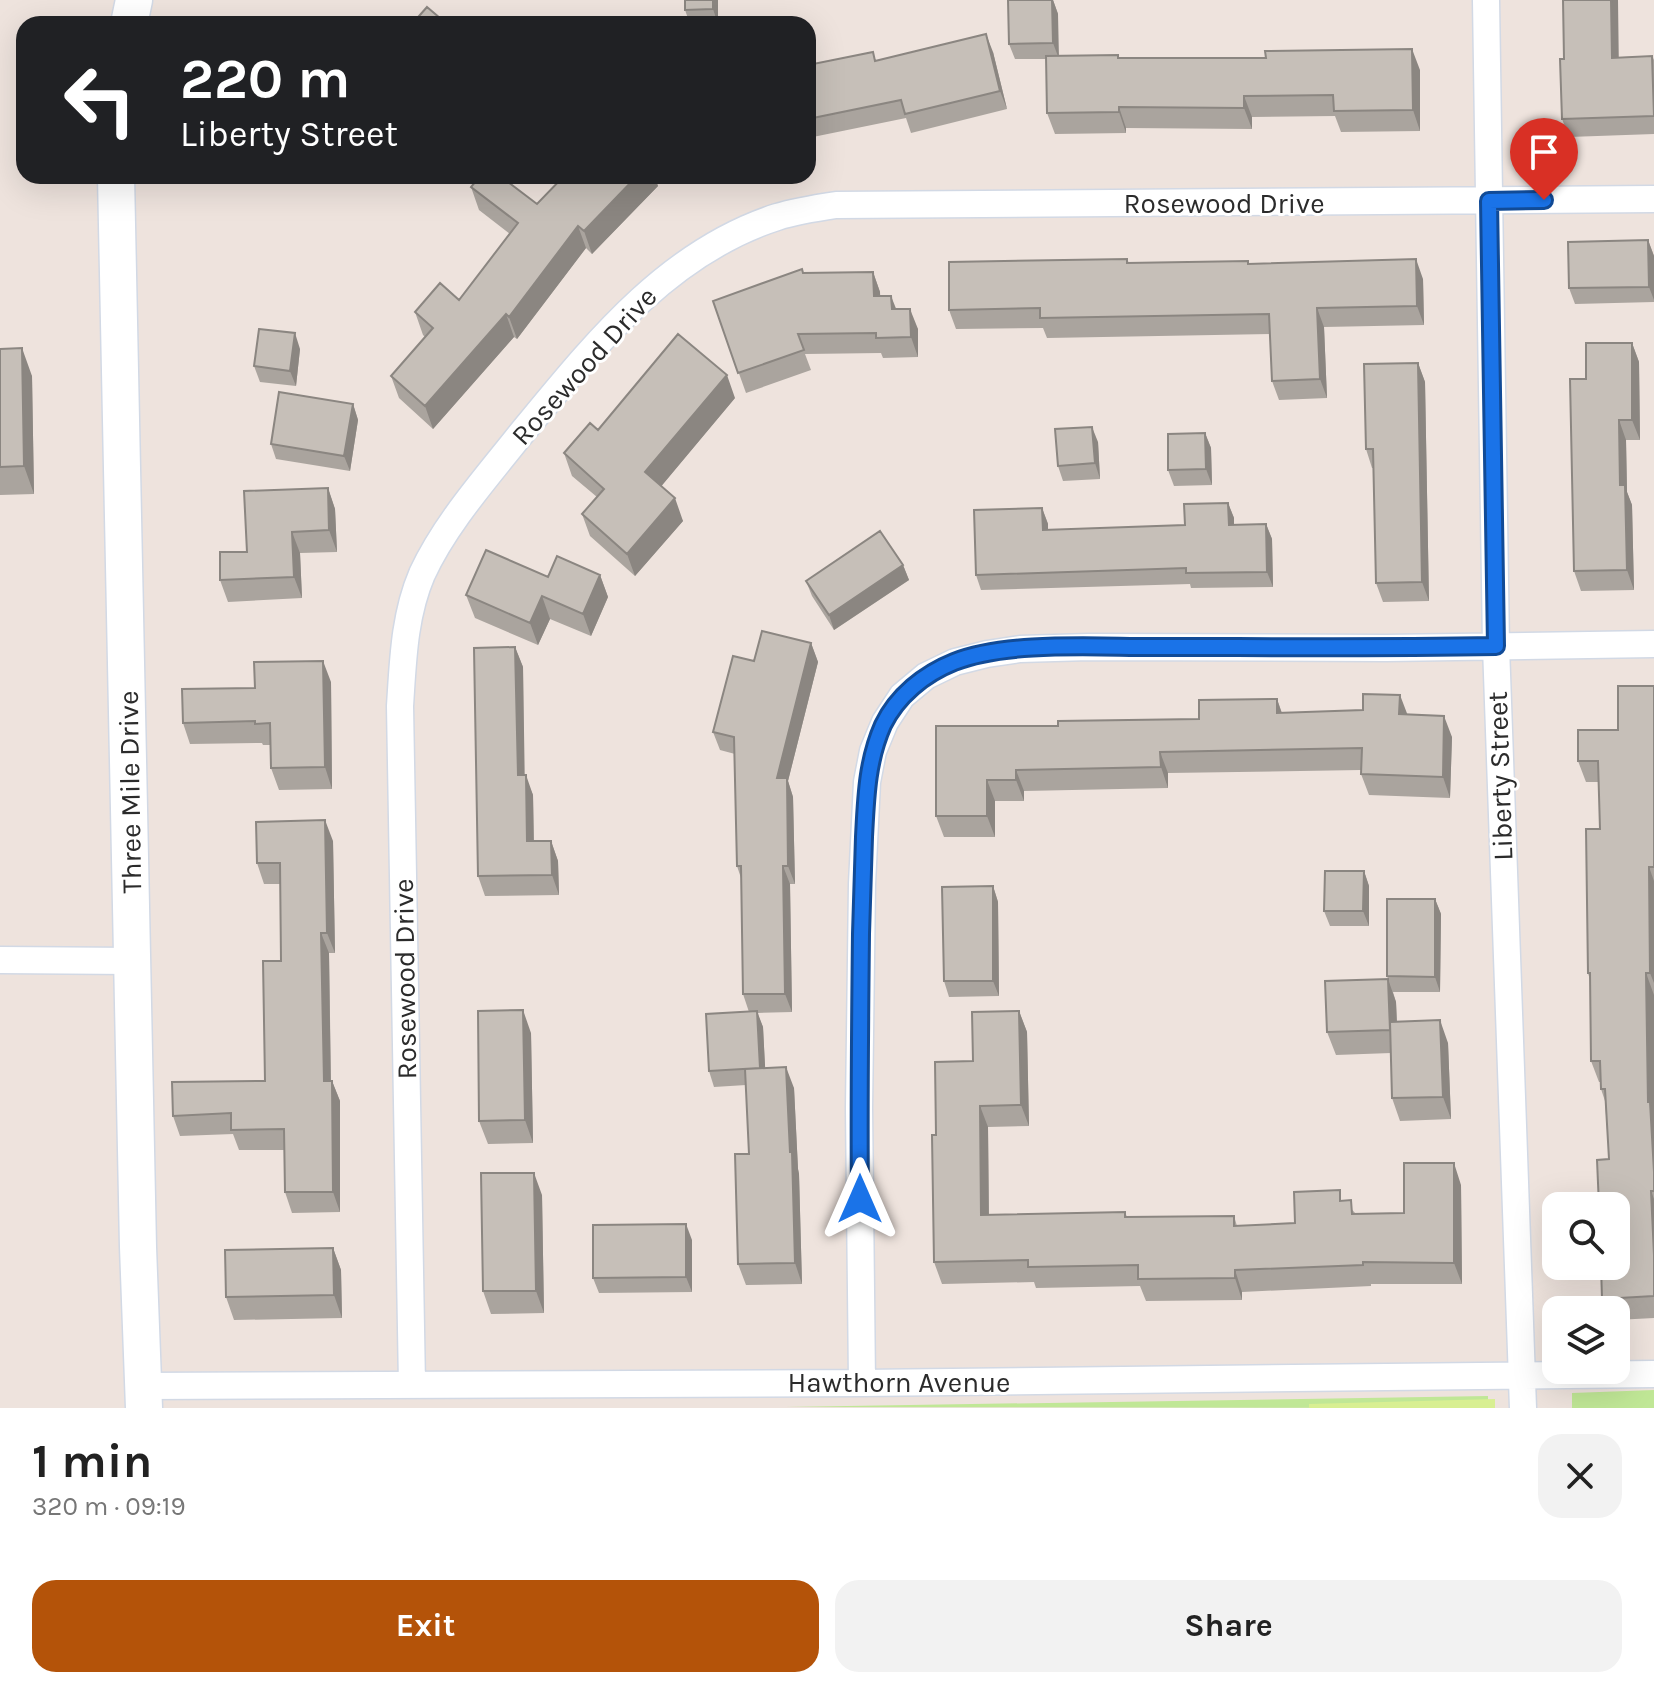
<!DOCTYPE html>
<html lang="en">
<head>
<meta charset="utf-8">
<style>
	body { margin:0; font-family:Karla,sans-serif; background:#f2f2f2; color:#222; height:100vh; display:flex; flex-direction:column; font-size:30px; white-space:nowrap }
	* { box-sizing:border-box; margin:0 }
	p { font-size:26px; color:#767676 }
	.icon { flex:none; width:44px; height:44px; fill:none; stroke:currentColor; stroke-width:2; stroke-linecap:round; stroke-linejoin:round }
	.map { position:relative; height:1408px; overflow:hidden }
	.drawer { display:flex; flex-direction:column; background:#fff; flex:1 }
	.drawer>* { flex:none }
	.guide { position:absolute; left:16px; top:16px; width:800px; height:168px; border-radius:24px; box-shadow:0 8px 32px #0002; background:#202124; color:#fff; overflow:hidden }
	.fabs { position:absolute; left:1542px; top:1192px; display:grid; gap:16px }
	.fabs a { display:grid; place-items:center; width:88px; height:88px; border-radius:16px; background:#fff; box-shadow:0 8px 32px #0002; font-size:40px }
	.pin { position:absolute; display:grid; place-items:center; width:68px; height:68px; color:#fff; margin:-82px -34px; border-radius:50% 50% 50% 0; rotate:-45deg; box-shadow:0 0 8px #0007 }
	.pin .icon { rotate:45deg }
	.me { position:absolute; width:88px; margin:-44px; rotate:0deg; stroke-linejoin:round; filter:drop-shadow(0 0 6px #0008) }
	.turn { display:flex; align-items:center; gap:28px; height:168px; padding:0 32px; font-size:36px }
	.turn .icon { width:104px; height:104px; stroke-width:2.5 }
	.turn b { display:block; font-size:56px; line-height:68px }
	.round { display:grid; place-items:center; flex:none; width:84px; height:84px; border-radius:24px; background:#f2f2f2 }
	.head { display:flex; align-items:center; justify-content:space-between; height:136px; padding:0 32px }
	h1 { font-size:48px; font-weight:700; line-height:60px }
	.action { display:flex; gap:16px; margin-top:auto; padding:16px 32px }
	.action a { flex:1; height:92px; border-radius:24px; background:#b45309; color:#fff; font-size:32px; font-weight:700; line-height:92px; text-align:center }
	.action a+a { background:#f2f2f2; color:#222 }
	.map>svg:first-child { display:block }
</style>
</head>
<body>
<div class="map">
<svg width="1654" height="1408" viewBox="0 0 1654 1408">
	<rect width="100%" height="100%" fill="#eee3dd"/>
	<!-- green -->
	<path fill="#c0e796" d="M 1654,1390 L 1654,1408 L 1572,1408 L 1572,1393 Z
		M 1488,1396 L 1488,1408 L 785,1407 Z"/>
	<!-- pitch -->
	<path fill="#d8ef92" d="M 1495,1399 L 1495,1408 L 1309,1408 L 1309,1404 Z"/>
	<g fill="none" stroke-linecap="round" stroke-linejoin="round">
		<defs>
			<path id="minor" d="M 1486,0 L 1496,646 L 1523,1408
				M 0,960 L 133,961
				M 862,1383 L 859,1108 L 862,884 L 867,782 L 873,751 L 885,722 L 902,696 L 926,676 L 955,662 L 987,654 L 1020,649 L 1089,647 L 1386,648 L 1654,644
				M 412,1385 L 400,706 C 403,661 404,616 422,574 C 445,524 486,478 520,435 C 592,348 665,253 777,217 C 796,211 816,208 836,205 L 1654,199
				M 144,1386 L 862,1383 L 1654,1374"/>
			<path id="secondary" d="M 129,24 L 134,0
				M 116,176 L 138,1247 L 144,1408"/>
		</defs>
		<!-- minor casing -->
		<use href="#minor" stroke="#d2d9e5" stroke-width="29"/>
		<!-- secondary casing -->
		<use href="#secondary" stroke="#d2d9e5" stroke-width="39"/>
		<!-- minor -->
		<use href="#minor" stroke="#fff" stroke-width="26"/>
		<!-- secondary -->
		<use href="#secondary" stroke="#fff" stroke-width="36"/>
	</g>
	<!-- wall -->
	<path fill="#aaa49e" d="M 685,0 L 718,0 L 718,24 L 690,24 L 685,10 Z
		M 1053,0 L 1058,14 L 1058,56 L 1420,70 L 1420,131 L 1341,132 L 1335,116 L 1252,117 L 1252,129 L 1126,128 L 1126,133 L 1055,134 L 1047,113 L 1046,59 L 1015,59 L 1009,44 Z
		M 993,52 L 1007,109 L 911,133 L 906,118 L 808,138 L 808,65 Z
		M 1652,56 L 1654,60 L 1654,134 L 1569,137 L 1562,119 L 1564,59 Z
		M 564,176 L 654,176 L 658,186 L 592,254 L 586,248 L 517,339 L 514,337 L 433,429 L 399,398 L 391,376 L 425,337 L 423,335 L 415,312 L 459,300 L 510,234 L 479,210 L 471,187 L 537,204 Z
		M 1648,240 L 1654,256 L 1654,302 L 1575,304 L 1569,288 Z
		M 1127,259 L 1129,263 L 1248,261 L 1248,264 L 1423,279 L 1424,325 L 1324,327 L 1327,398 L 1279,400 L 1272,381 L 1270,334 L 1047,338 L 1043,328 L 956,329 L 949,310 Z
		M 873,272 L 880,292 L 880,296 L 918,329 L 918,357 L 883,358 L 881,353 L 805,354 L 811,370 L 746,393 L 713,301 L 803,273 Z
		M 1632,343 L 1639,362 L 1640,440 L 1626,440 L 1627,492 L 1632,505 L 1634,590 L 1581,591 L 1574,571 L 1586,379 Z
		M 0,349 L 32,376 L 34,494 L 0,495 Z
		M 300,349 L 296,386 L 260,382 L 254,366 Z
		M 1418,363 L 1425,382 L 1429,601 L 1383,602 L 1376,583 L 1374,468 L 1372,468 L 1366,449 Z
		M 735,398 L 661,486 L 683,521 L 635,576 L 590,536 L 582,514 L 597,497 L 572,476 L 564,453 L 598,430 Z
		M 353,404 L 358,420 L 350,471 L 276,459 L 271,444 Z
		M 1205,433 L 1211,448 L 1212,485 L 1174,486 L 1168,470 Z
		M 1098,442 L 1100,479 L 1063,481 L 1058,466 Z
		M 328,488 L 335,509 L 337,552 L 300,553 L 302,598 L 228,602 L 220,580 L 247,552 Z
		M 1228,503 L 1234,518 L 1234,525 L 1266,524 L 1272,539 L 1273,587 L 1191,588 L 1190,584 L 981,590 L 976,575 L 1042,508 L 1048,524 L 1048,530 L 1185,525 Z
		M 903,565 L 909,580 L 834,630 L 812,596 L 806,581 Z
		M 600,575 L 608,597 L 591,636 L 550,619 L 538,645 L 475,618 L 466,595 L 548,577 Z
		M 811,643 L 818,662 L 788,781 L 793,797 L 795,884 L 790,884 L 792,1012 L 757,1013 L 763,1027 L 765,1068 L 794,1088 L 798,1169 L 799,1174 L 802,1284 L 746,1285 L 738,1264 L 749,1154 L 746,1085 L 714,1087 L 709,1071 L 749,1012 L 743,994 L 741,878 L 737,866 L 735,754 L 720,750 L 713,732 L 754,661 Z
		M 515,647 L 523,667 L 524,775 L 533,795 L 534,841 L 551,841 L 558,861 L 559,895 L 485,896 L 478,876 Z
		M 331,682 L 332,789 L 279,790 L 271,768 L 271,745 L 263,745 L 262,743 L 190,744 L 183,723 L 255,688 Z
		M 1654,686 L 1654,1318 L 1616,1320 L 1616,1310 L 1606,1310 L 1602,1299 L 1609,1159 L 1605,1101 L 1601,1089 L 1601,1082 L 1599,1082 L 1591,1061 L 1590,980 L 1588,973 L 1600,829 L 1599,782 L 1586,782 L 1578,761 L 1618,730 Z
		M 1277,699 L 1282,713 L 1407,715 L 1452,737 L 1450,798 L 1369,795 L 1361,774 L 1361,770 L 1168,773 L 1168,788 L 1024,791 L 1024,801 L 995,801 L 995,837 L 944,837 L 936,816 L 1058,726 L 1199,719 Z
		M 333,841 L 335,953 L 329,953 L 331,1081 L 332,1081 L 340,1101 L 340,1212 L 292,1213 L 285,1192 L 285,1150 L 239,1150 L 233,1134 L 180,1136 L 173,1116 L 265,1081 L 281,961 L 280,884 L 264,884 L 257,863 Z
		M 1364,871 L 1369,886 L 1369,926 L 1330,926 L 1324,911 Z
		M 993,886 L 998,902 L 999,996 L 949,997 L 944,981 Z
		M 1435,899 L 1441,914 L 1440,992 L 1393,992 L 1396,1002 L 1397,1022 L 1448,1043 L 1451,1119 L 1400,1121 L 1392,1098 L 1391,1053 L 1336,1055 L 1327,1032 L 1388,979 L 1387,976 Z
		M 1019,1011 L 1027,1032 L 1029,1126 L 988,1127 L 989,1215 L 1125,1212 L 1127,1217 L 1234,1216 L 1237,1226 L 1295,1223 L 1344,1201 L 1356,1214 L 1404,1213 L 1461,1185 L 1462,1284 L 1371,1284 L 1371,1286 L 1242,1292 L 1242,1300 L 1146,1301 L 1140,1286 L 1036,1288 L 1034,1282 L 942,1284 L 934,1262 L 936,1135 L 973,1061 Z
		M 531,1033 L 533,1143 L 488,1144 L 479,1121 Z
		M 542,1195 L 544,1313 L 491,1314 L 483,1291 Z
		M 692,1240 L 692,1292 L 599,1293 L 593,1278 Z
		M 333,1248 L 341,1270 L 342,1318 L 234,1320 L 226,1297 Z"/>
	<!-- shaded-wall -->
	<path fill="#8b8681" d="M 713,0 L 718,0 L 718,24 L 713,9 Z
		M 1053,0 L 1058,14 L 1059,59 L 1053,43 Z
		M 1611,0 L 1618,0 L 1619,76 L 1612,58 Z
		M 986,34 L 993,52 L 1007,109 L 1000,91 Z
		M 1412,49 L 1420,70 L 1420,131 L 1413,110 Z
		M 1244,96 L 1252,117 L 1252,129 L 1244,108 Z
		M 1119,107 L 1126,128 L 1126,133 L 1119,112 Z
		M 637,176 L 654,176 L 658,186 L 592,254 L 584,231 Z
		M 578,226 L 586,248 L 517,339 L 509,317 Z
		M 1648,240 L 1654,256 L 1654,300 L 1649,287 Z
		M 1416,259 L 1423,279 L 1424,325 L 1417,306 Z
		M 873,272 L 880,292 L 881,316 L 874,296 Z
		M 891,296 L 899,316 L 892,309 Z
		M 1317,308 L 1324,327 L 1327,398 L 1320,379 Z
		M 910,309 L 918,329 L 918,357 L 911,337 Z
		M 506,314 L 514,337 L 433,429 L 425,406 Z
		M 295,333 L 300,349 L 296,386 L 290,371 Z
		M 1632,343 L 1639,362 L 1640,440 L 1632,420 Z
		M 22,348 L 32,376 L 34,494 L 24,466 Z
		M 1418,363 L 1425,382 L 1429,601 L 1422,582 Z
		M 727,375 L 735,398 L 654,495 L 645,472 Z
		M 353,404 L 358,420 L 350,471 L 344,456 Z
		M 1619,420 L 1626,440 L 1627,492 L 1632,505 L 1634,590 L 1627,570 L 1620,485 Z
		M 1092,427 L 1098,442 L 1100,479 L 1095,463 Z
		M 1205,433 L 1211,448 L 1212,485 L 1206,469 Z
		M 328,488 L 335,509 L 337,552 L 329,530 Z
		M 675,498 L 683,521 L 635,576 L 627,554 Z
		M 1228,503 L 1234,518 L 1234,540 L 1229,525 Z
		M 1042,508 L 1048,524 L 1048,545 L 1043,530 Z
		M 1266,524 L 1272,539 L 1273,587 L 1267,572 Z
		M 292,532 L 300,553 L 302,598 L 294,577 Z
		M 903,565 L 909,580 L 834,630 L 829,615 Z
		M 600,575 L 608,597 L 591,636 L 583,614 Z
		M 542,596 L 550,619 L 538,645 L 530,623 Z
		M 811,643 L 818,662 L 788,781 L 793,797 L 795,884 L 788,866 L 777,778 Z
		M 515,647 L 523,667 L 525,795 L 518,775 Z
		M 323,661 L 331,682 L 332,789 L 325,767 Z
		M 1400,695 L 1408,716 L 1399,714 Z
		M 1277,699 L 1284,720 L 1277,713 Z
		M 1444,716 L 1452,737 L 1450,798 L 1443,777 Z
		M 1160,752 L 1168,773 L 1168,788 L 1161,767 Z
		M 1016,770 L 1024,791 L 1024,801 L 1016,780 Z
		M 526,775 L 533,795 L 534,861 L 527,841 Z
		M 987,780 L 995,801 L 995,837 L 987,816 Z
		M 325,820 L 333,841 L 335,953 L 327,933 Z
		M 551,841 L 558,861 L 559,895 L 552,875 Z
		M 783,866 L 790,884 L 792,1012 L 785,994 Z
		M 1649,867 L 1654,881 L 1654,983 L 1650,973 Z
		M 1364,871 L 1369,886 L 1369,926 L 1363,911 Z
		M 993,886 L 998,902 L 999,996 L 993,981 Z
		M 1435,899 L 1441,914 L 1440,992 L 1435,977 Z
		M 321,933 L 329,953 L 331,1101 L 324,1081 Z
		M 1646,973 L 1654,995 L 1654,1172 L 1648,1102 Z
		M 1388,979 L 1396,1002 L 1398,1052 L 1390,1030 Z
		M 523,1010 L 531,1033 L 533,1143 L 525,1120 Z
		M 757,1011 L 763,1027 L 766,1084 L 760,1069 Z
		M 1019,1011 L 1027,1032 L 1029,1126 L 1021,1105 Z
		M 1440,1020 L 1448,1043 L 1451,1119 L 1443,1097 Z
		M 786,1067 L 794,1088 L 798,1169 L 799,1174 L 802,1284 L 795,1263 Z
		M 332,1081 L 340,1101 L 340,1212 L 333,1192 Z
		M 980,1106 L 988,1127 L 989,1236 L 981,1215 Z
		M 1454,1163 L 1461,1185 L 1462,1284 L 1454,1263 Z
		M 534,1173 L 542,1195 L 544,1313 L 536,1291 Z
		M 1651,1191 L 1654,1199 L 1654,1255 Z
		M 686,1224 L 692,1240 L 692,1292 L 686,1277 Z
		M 333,1248 L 341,1270 L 342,1318 L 334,1295 Z
		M 1235,1270 L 1242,1292 L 1242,1300 L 1235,1278 Z"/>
	<!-- building -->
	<path fill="#c6bfb8" stroke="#8b8681" stroke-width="2" d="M 685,0 L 713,0 L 713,9 L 685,10 Z
		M 1008,0 L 1052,0 L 1053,43 L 1009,44 Z
		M 1563,0 L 1611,0 L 1612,58 L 1652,56 L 1654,116 L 1562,119 L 1560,59 L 1564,59 Z
		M 427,7 L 447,24 L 412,24 Z
		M 986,34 L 1000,91 L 905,114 L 901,100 L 808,119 L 808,65 L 873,52 L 875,61 Z
		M 1412,49 L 1413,110 L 1334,111 L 1333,95 L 1244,96 L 1244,108 L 1119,107 L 1119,112 L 1047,113 L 1046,56 L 1118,55 L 1118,58 L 1266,58 L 1265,51 Z
		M 480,176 L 500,176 L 537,204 L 564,176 L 637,176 L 584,231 L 578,226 L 509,317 L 506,314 L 425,406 L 391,376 L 433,328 L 415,312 L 440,283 L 459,300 L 518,223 L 471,187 Z
		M 1648,240 L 1649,287 L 1569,288 L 1568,242 Z
		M 1127,259 L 1127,263 L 1248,261 L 1248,264 L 1416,259 L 1417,306 L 1317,308 L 1320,379 L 1272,381 L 1269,314 L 1040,318 L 1040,308 L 949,310 L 949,262 Z
		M 802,269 L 803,273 L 873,272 L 874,296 L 891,296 L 892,309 L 910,309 L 911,337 L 876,338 L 876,333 L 798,334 L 804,350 L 738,373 L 713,301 Z
		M 259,329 L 295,333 L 290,371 L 254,366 Z
		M 678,334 L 727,375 L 645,472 L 675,498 L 627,554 L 582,514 L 604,489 L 564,453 L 590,423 L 598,430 Z
		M 1586,343 L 1632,343 L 1632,420 L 1619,420 L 1620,485 L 1625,485 L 1627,570 L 1574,571 L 1570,379 L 1586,379 Z
		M 22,348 L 24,466 L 0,467 L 0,349 Z
		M 1418,363 L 1422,582 L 1376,583 L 1373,449 L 1366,449 L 1364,364 Z
		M 279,392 L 353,404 L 344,456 L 271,444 Z
		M 1092,427 L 1095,463 L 1058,466 L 1055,429 Z
		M 1205,433 L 1206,469 L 1168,470 L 1168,434 Z
		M 328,488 L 329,530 L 292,532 L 294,577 L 220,580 L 220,552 L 247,552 L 244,491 Z
		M 1228,503 L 1229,525 L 1266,524 L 1267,572 L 1186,573 L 1186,568 L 976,575 L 974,510 L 1042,508 L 1043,530 L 1185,525 L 1184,504 Z
		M 880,531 L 903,565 L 829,615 L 806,581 Z
		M 486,550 L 548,577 L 557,556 L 600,575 L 583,614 L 542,596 L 530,623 L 466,595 Z
		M 762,631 L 811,643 L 777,778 L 787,778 L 788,866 L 783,866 L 785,994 L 743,994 L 741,866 L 737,866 L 734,737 L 713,732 L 733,656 L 754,661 Z
		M 515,647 L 518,775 L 526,775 L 527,841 L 551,841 L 552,875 L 478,876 L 474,648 Z
		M 323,661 L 325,767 L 271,768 L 270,723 L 255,724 L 255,721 L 183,723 L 182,689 L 255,688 L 254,662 Z
		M 1618,686 L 1654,686 L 1654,867 L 1649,867 L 1650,973 L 1646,973 L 1648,1102 L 1650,1102 L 1654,1172 L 1654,1191 L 1651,1191 L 1654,1255 L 1654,1296 L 1602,1299 L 1601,1266 L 1616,1266 L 1616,1206 L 1599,1206 L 1597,1160 L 1609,1159 L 1605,1089 L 1601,1089 L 1600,1061 L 1591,1061 L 1590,973 L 1588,973 L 1586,829 L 1600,829 L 1598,761 L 1578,761 L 1578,730 L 1618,730 Z
		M 1363,694 L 1400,695 L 1399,714 L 1444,716 L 1443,777 L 1361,774 L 1362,748 L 1160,752 L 1161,767 L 1016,770 L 1016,780 L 987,780 L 987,816 L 936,816 L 936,726 L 1058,726 L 1058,721 L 1199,719 L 1199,700 L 1277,699 L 1277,713 L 1363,710 Z
		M 325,820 L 327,933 L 321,933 L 324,1081 L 332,1081 L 333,1192 L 285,1192 L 284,1129 L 231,1130 L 231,1113 L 173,1116 L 172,1082 L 265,1081 L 263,961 L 281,961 L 280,863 L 257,863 L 256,822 Z
		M 1325,871 L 1364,871 L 1363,911 L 1324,911 Z
		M 993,886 L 993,981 L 944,981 L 942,887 Z
		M 1387,899 L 1435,899 L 1435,977 L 1387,976 Z
		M 1388,979 L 1390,1030 L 1327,1032 L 1325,981 Z
		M 523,1010 L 525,1120 L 479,1121 L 478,1011 Z
		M 757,1011 L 760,1068 L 709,1071 L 706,1014 Z
		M 1019,1011 L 1021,1105 L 980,1106 L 981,1215 L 1125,1212 L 1125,1217 L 1234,1216 L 1234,1226 L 1295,1223 L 1294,1192 L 1340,1190 L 1340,1201 L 1351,1200 L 1352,1214 L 1404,1213 L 1404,1163 L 1454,1163 L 1454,1263 L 1363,1262 L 1363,1265 L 1235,1270 L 1235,1278 L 1138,1279 L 1138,1265 L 1028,1267 L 1028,1260 L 934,1262 L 932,1135 L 936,1135 L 935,1062 L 973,1061 L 972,1012 Z
		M 1440,1020 L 1443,1097 L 1392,1098 L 1390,1022 Z
		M 786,1067 L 790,1152 L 792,1152 L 795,1263 L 738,1264 L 735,1154 L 749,1154 L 745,1069 Z
		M 481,1173 L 534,1173 L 536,1291 L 483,1291 Z
		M 686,1224 L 686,1277 L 593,1278 L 593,1225 Z
		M 333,1248 L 334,1295 L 226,1297 L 225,1250 Z"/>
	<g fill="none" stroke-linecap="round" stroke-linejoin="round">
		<defs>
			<path id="route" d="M 860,1199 C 859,1111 860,1022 861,934 C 862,901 863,869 864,837 C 866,798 867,761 883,725 C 897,696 924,674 954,662 C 1007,641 1094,647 1152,647 C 1266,647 1381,648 1496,646 L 1489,201 L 1544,200"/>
		</defs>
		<!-- route casing -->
		<use href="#route" stroke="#114b97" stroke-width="20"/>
		<!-- route -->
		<use href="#route" stroke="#1a73e8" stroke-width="14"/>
	</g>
	<g text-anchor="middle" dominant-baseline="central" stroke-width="6" stroke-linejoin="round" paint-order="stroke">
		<!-- street labels -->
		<g font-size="28" fill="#2b2b2b" stroke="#fff">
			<text x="1224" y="203">Rosewood Drive</text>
			<text transform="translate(584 366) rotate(-48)">Rosewood Drive</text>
			<text transform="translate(1500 776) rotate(-92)">Liberty Street</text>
			<text transform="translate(130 792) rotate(-91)">Three Mile Drive</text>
			<text transform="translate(405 979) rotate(-91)">Rosewood Drive</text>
			<text x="899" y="1382">Hawthorn Avenue</text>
		</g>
	</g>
</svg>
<div class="fabs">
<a><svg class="icon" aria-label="search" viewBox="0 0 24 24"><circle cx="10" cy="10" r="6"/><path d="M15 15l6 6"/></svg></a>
<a><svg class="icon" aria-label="layers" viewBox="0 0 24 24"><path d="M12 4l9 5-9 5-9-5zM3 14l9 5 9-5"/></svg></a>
</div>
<div class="pin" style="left:1544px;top:200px;background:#d93025"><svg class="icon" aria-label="arrive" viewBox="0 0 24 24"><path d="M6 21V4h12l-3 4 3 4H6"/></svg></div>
<svg class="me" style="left:860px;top:1199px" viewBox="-20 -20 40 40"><path d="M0-17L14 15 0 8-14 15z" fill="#1a73e8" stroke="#fff" stroke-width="4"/></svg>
<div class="guide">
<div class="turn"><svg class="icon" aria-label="left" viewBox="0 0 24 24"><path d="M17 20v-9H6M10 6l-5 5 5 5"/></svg><div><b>220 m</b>Liberty Street</div></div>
</div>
</div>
<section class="drawer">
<div class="head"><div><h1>1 min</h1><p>320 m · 09:19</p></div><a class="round"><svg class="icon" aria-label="close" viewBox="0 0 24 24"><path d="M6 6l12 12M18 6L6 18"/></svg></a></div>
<div class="action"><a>Exit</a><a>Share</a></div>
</section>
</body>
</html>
